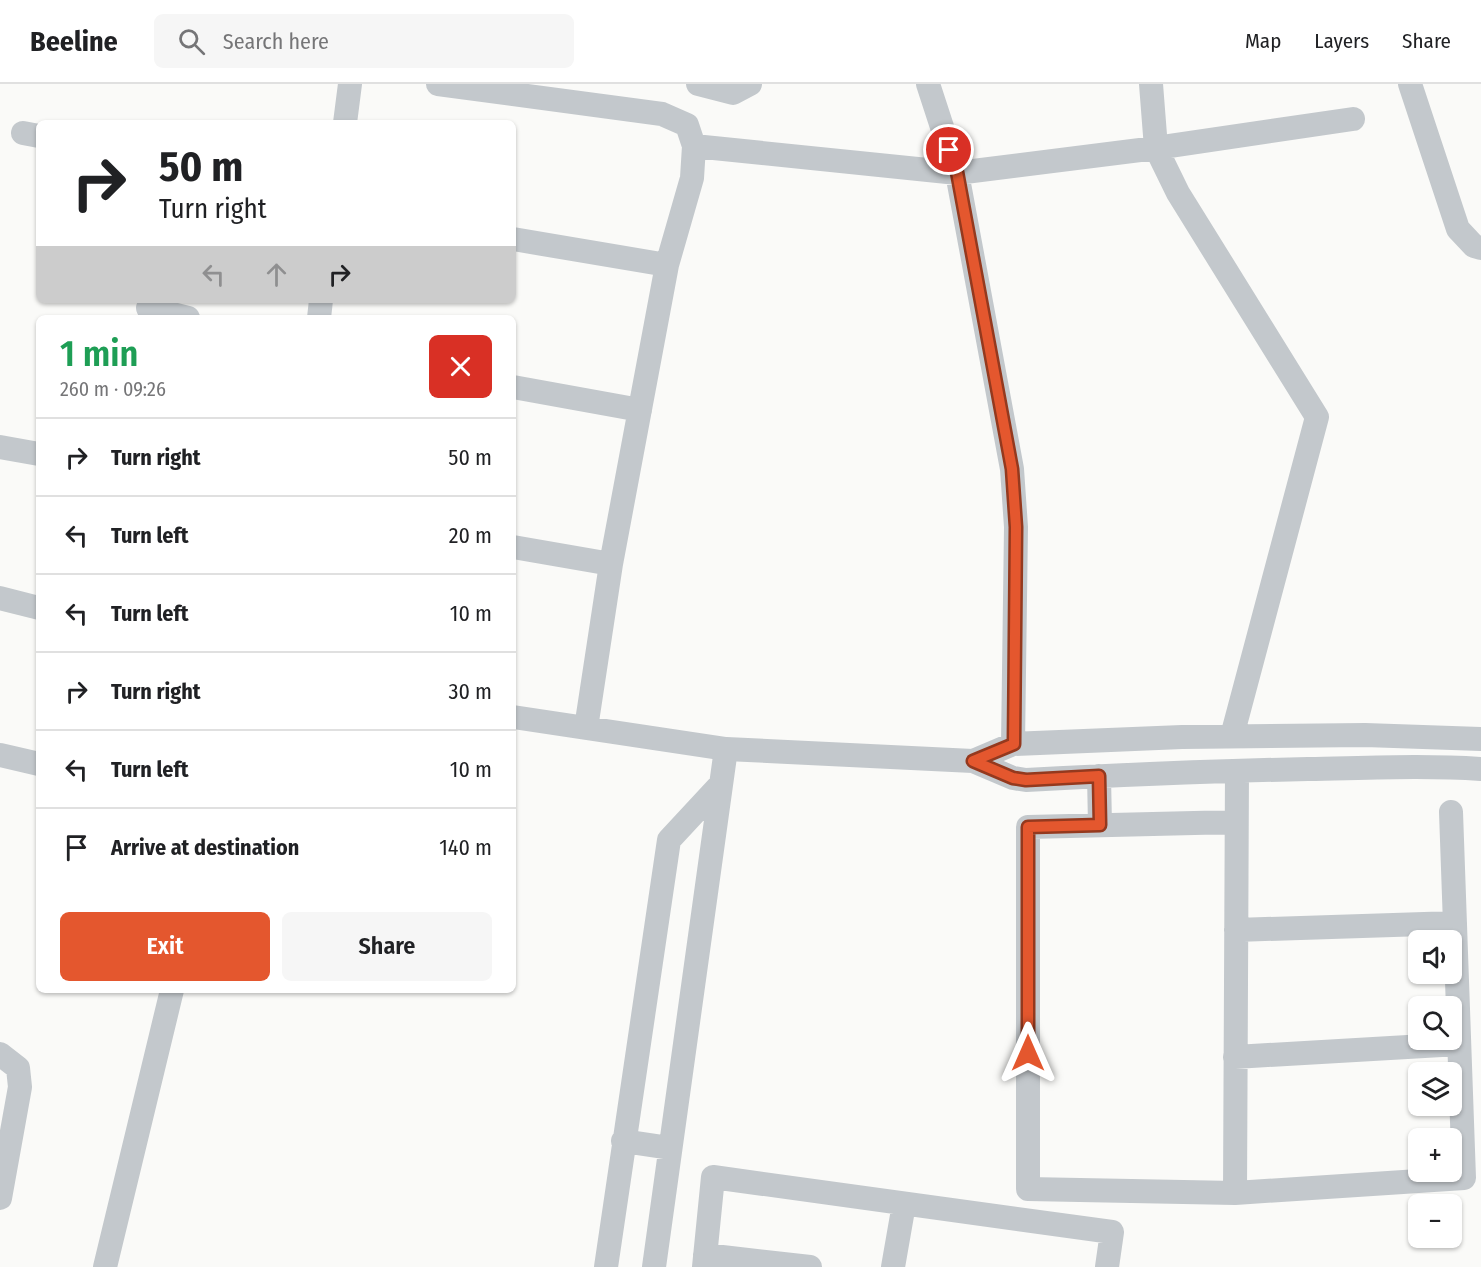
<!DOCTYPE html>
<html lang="en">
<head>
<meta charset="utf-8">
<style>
	body { margin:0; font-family:"Fira Sans Condensed",sans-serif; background:#f6f6f6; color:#202124; height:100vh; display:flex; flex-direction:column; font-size:22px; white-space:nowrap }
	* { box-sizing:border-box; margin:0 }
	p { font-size:20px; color:#757577 }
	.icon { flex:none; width:33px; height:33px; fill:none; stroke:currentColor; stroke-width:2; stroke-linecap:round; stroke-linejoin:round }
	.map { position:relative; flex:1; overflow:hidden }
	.panel { position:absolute; left:36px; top:231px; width:480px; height:678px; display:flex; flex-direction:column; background:#fff; border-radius:9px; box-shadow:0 2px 4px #0004 }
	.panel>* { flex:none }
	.guide { position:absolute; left:36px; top:36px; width:480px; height:183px; border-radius:9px; box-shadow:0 2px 4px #0004; background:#fff; color:#202124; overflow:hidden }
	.tools { position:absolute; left:1408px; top:846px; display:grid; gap:12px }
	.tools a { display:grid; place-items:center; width:54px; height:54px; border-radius:9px; background:#fff; box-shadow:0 2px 4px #0004; font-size:30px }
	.pin { position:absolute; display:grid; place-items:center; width:51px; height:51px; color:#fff; margin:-26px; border:3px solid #fff; border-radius:50%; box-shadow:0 2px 6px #0007 }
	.me { position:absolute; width:66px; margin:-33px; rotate:0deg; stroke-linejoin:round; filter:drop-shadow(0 0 4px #0008) }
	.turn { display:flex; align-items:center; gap:21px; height:126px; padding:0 24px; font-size:27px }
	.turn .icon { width:78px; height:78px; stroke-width:2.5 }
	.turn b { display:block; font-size:42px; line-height:51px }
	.lanes { display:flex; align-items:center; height:57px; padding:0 24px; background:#0003; justify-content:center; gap:30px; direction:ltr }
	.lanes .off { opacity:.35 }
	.round { display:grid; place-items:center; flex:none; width:63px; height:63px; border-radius:9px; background:#f6f6f6 }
	.summary { display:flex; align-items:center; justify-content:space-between; height:102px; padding:0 24px }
	h1 { font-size:36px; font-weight:600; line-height:45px; color:#1e9e55 }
	.button { display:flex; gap:12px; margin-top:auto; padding:12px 24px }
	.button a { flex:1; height:69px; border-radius:9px; background:#e4572e; color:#fff; font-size:24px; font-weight:600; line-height:69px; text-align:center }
	.button a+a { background:#f6f6f6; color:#202124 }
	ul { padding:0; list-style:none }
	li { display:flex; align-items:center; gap:18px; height:78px; padding:0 24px; border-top:2px solid #e0e0e0 }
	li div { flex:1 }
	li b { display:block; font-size:22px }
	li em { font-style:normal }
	header { display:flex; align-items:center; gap:36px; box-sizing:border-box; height:84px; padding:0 30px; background:#fff; border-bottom:2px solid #e0e0e0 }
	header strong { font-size:28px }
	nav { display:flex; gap:33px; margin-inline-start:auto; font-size:21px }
	.search { width:420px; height:54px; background:#f6f6f6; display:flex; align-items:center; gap:15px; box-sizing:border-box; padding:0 21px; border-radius:9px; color:#757577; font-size:22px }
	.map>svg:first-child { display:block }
</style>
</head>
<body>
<header>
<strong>Beeline</strong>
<div class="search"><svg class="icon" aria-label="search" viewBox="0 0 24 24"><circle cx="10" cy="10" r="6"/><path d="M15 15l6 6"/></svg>Search here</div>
<nav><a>Map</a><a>Layers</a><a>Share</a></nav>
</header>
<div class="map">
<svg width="1481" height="1183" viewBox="0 0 1481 1183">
	<rect width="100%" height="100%" fill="#fafaf8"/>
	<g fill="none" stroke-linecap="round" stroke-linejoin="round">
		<!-- street -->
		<path stroke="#c3c8cc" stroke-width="24" d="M 438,0 L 662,30 L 687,41 L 694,62 L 692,94 L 667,181 L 611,480 L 586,644
			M 698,0 L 733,9 L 750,0
			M 928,0 L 957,89 L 1012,385 L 1016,443 L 1013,660
			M 1151,0 L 1156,64 L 1178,109 L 1317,333 L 1232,652
			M 1410,0 L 1458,145 L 1474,162 L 1481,164
			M 345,39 L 350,0
			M 23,49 L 39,52
			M 694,62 L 957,89 L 1156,64 L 1353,35
			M 513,155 L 667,181
			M 148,224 L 188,234
			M 319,234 L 321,216
			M 513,303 L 640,326
			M 0,363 L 39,370
			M 513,463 L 611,480
			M 0,514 L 39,524
			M 513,633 L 726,665 L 654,1183
			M 726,665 L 973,677 L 1013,694 L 1026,696 C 1120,691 1214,687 1308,685 C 1366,684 1424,681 1481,685
			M 0,671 L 39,680
			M 973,677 L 1013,660 L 1182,653 L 1365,651 L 1481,655
			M 1099,692 L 1100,741
			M 1236,738 L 1028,743 L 1028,1105 L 1235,1109 L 1464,1094 L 1451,728
			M 1236,846 L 1455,839
			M 0,970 L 18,984 L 20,1003 L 0,1114
			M 1235,973 L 1459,960
			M 623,1057 L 670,1064
			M 1235,1109 L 1237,687
			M 705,1171 L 810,1183
			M 105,1183 L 172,906
			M 606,1183 L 669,756 L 721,700
			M 704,1183 L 713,1093 L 1112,1148 L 1107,1183
			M 893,1183 L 904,1120"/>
	</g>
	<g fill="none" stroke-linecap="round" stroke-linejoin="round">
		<defs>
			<path id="route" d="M 949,66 L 957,88 L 1012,385 L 1016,443 L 1014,660 L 973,677 L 1013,694 L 1026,696 L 1099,692 L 1100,741 L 1028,743 L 1028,969"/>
		</defs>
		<!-- route casing -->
		<use href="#route" stroke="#94391e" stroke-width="15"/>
		<!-- route -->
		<use href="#route" stroke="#e4572e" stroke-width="10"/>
	</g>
</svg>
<div class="tools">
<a><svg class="icon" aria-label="sound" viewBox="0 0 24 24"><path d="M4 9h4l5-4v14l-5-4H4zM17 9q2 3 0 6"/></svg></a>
<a><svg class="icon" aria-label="search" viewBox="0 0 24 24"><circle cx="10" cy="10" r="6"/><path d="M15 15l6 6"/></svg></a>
<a><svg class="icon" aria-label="layers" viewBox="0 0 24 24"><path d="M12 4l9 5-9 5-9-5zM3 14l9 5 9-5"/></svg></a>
<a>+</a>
<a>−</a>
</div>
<div class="pin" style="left:949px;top:66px;background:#d93025"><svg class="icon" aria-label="arrive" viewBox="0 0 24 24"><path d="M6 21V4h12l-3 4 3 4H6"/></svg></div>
<svg class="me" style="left:1028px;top:969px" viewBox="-20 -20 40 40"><path d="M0-17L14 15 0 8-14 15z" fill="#e4572e" stroke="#fff" stroke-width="4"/></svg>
<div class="guide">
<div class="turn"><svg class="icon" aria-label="right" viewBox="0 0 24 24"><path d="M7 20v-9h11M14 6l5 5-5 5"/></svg><div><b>50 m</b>Turn right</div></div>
<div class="lanes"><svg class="icon off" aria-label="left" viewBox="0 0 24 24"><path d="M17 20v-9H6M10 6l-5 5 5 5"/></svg><svg class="icon off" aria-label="ahead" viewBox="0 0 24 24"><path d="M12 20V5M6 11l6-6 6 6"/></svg><svg class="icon" aria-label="right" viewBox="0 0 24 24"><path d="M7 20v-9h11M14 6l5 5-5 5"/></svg></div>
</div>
<section class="panel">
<div class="summary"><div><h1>1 min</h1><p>260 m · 09:26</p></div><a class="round" style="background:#d93025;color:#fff"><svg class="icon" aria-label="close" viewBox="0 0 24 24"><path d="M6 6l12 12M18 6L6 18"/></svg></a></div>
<ul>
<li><svg class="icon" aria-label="right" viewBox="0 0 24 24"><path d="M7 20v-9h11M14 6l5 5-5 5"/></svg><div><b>Turn right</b></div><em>50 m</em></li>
<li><svg class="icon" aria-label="left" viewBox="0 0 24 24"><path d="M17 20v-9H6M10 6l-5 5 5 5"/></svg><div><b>Turn left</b></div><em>20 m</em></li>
<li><svg class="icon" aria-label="left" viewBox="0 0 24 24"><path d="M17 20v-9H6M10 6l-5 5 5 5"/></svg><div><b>Turn left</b></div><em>10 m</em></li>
<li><svg class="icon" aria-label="right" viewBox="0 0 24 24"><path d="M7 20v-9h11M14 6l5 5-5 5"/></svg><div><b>Turn right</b></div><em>30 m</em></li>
<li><svg class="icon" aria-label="left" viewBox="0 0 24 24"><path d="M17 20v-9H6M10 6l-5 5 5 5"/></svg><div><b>Turn left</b></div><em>10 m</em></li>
<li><svg class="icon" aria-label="arrive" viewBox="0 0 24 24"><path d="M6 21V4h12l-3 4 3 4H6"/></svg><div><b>Arrive at destination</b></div><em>140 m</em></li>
</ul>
<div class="button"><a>Exit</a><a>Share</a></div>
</section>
</div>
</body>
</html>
